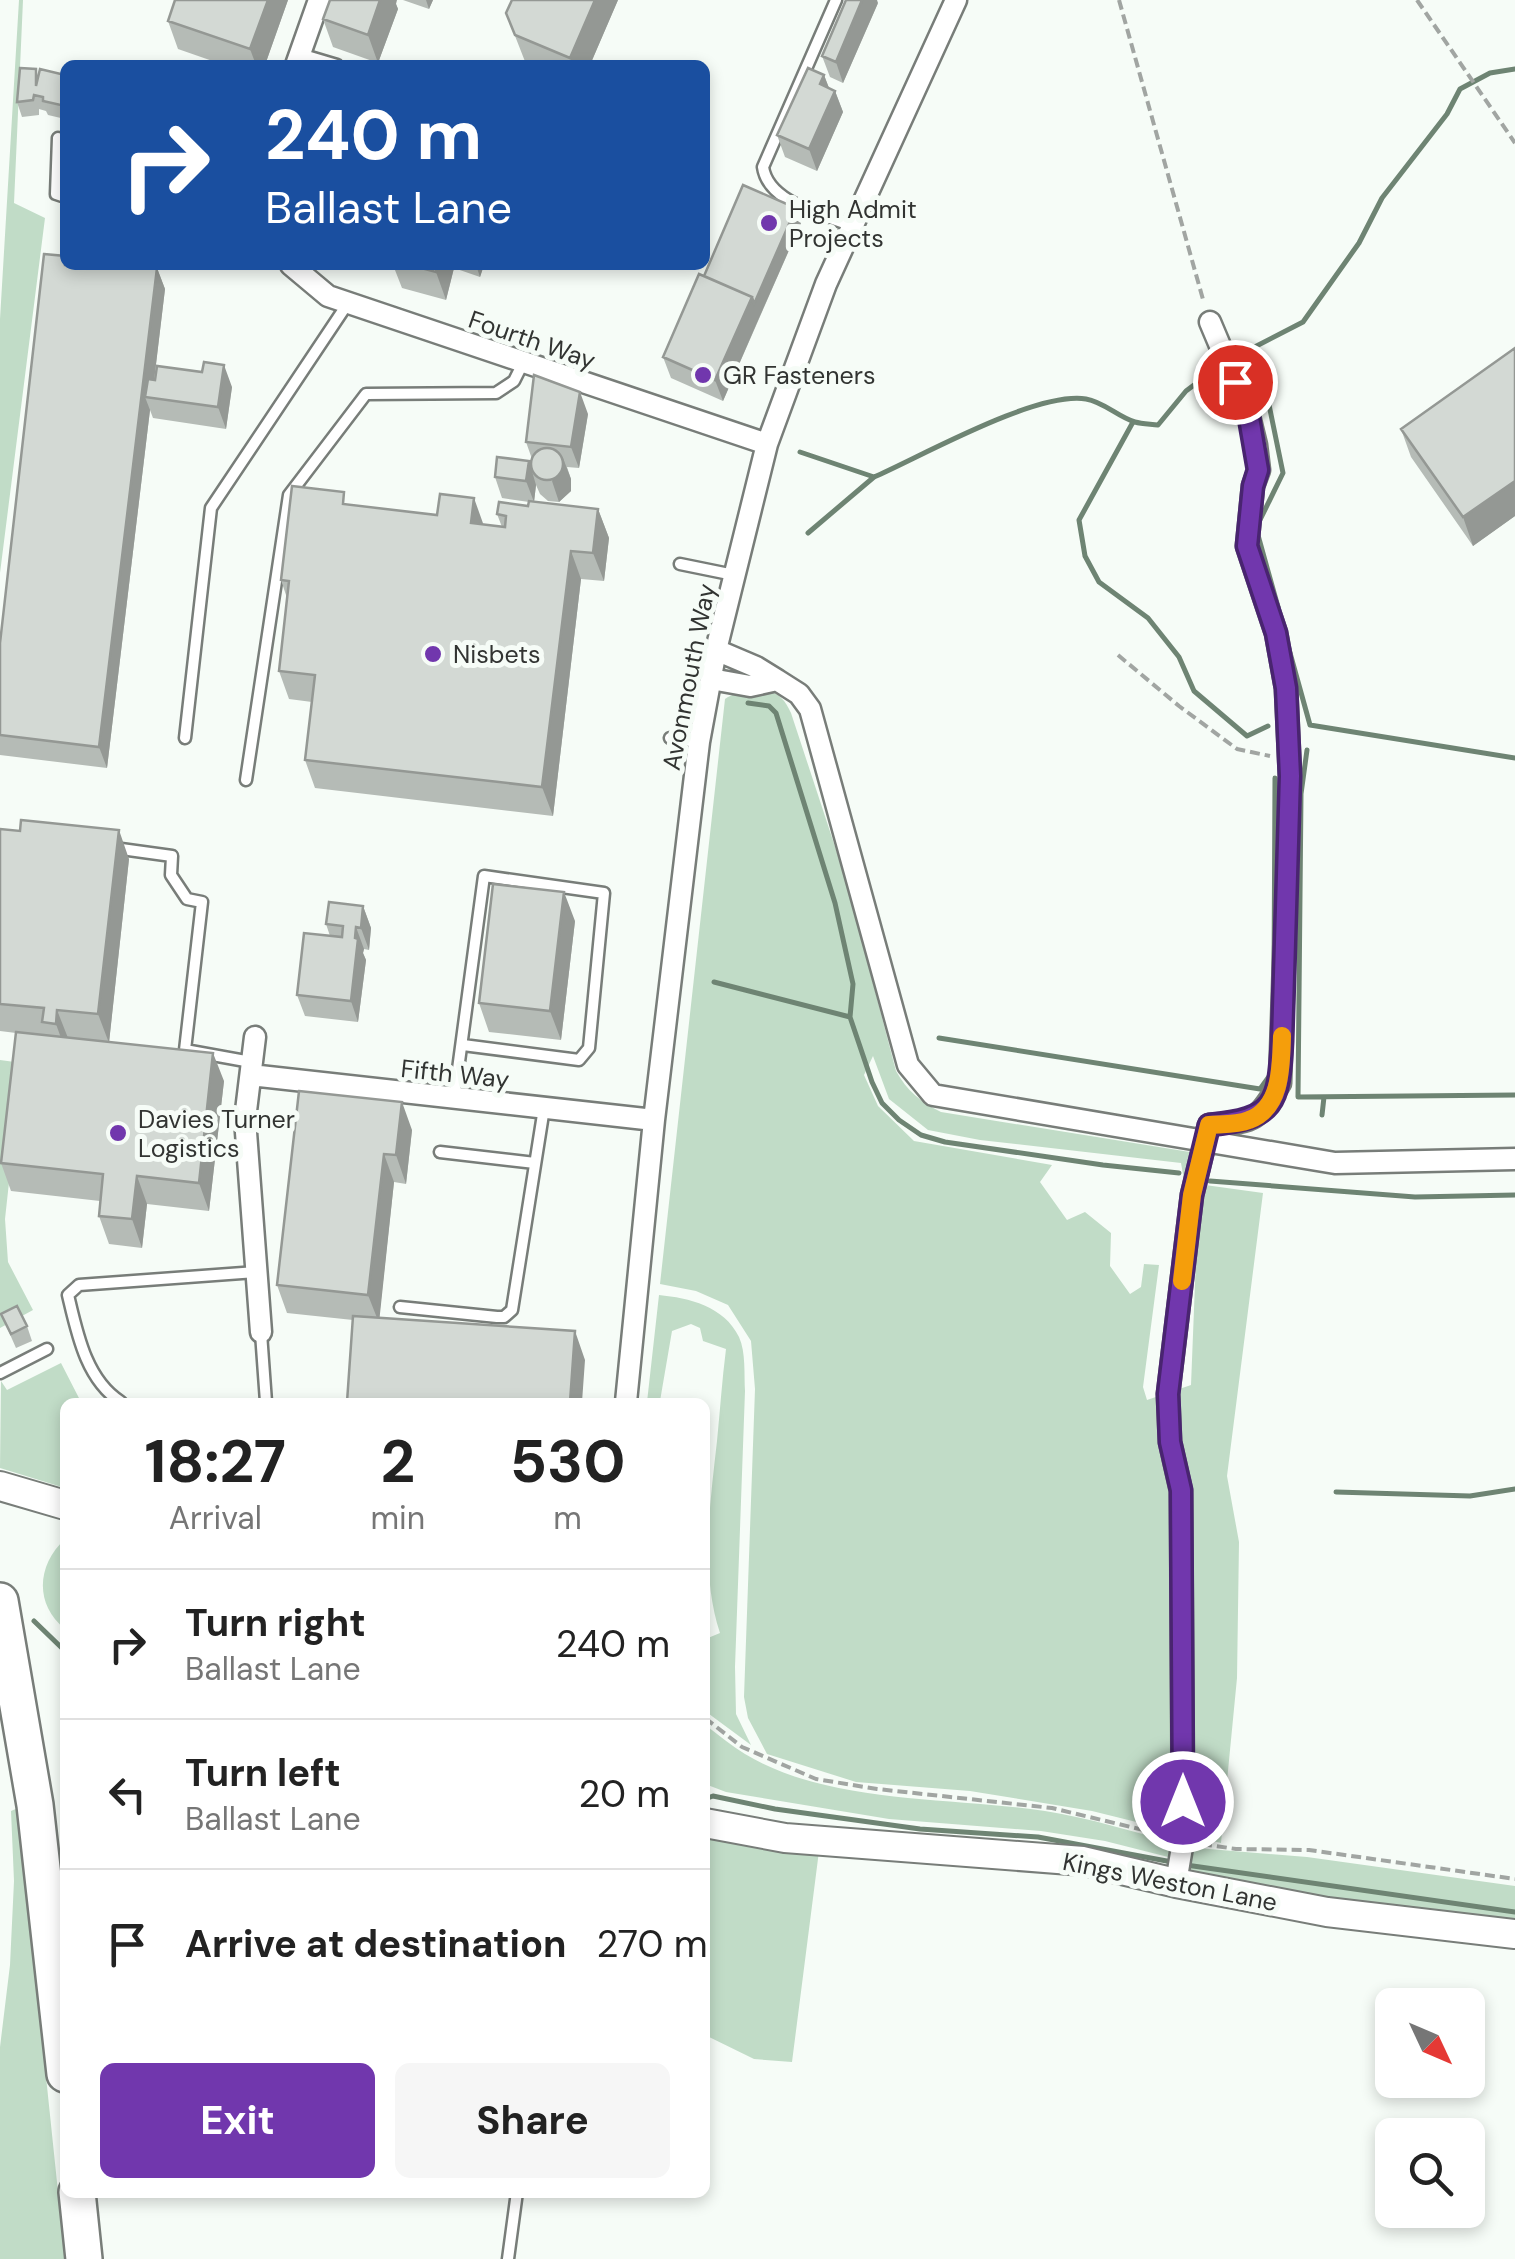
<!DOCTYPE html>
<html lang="en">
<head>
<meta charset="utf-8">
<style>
	body { margin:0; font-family:"DM Sans",sans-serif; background:#f6f6f6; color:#222; height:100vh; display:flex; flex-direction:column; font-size:38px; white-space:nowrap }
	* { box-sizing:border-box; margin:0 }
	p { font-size:32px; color:#767676 }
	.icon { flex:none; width:55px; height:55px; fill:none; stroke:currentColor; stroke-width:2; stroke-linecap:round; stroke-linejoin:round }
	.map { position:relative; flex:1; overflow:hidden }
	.details { position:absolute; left:60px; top:1398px; width:650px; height:800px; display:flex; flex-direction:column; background:#fff; border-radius:15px; box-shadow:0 5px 15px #0003 }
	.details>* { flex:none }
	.hud { position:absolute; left:60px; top:60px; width:650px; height:210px; border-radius:15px; box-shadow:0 5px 15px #0003; background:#1a4fa0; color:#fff; overflow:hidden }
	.needle { width:65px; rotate:134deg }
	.tools { position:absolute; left:1375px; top:1988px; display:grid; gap:20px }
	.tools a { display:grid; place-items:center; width:110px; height:110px; border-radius:15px; background:#fff; box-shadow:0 5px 15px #0003; font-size:50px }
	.pin { position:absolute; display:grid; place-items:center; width:85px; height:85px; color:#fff; margin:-42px; border:5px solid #fff; border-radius:50%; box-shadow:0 2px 10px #0007 }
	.me { position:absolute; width:110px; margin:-55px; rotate:0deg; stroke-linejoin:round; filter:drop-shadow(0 0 8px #0008) }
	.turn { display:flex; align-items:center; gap:35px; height:210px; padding:0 40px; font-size:45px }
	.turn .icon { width:130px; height:130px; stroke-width:2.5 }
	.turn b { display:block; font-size:70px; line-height:85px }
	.eta { display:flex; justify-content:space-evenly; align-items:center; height:170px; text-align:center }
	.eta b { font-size:60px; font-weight:700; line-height:70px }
	.button { display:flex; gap:20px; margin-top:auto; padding:20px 40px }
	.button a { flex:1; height:115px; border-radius:15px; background:#7137ad; color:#fff; font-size:40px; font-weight:700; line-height:115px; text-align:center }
	.button a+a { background:#f6f6f6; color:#222 }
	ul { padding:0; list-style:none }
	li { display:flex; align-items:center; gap:30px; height:150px; padding:0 40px; border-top:2px solid #e0e0e0 }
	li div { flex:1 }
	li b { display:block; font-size:38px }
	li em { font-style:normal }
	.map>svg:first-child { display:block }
</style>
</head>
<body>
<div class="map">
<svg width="1515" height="2259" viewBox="0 0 1515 2259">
	<rect width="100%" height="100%" fill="#f6fcf7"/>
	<!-- green -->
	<path fill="#c1dcc7" d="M 19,0 L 23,0 L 14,203 L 45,218 L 0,573 L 0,319 Z
		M 766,690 C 780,694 785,700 791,713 L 846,880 L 896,1071 C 907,1091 921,1102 941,1112 L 1196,1153 L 1189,1180 L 1184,1180 L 1181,1163 L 980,1140 L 928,1130 L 889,1099 L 873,1056 L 864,1075 L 878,1106 L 914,1141 L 1052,1165 L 1040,1182 L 1067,1220 L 1085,1212 L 1111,1233 L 1110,1266 L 1130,1294 L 1141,1287 L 1144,1264 L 1159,1265 L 1143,1387 L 1147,1400 L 1191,1385 L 1198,1208 L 1205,1185 L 1263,1193 L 1227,1476 L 1239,1542 L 1237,1678 L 1221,1843 L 1092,1811 L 970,1791 L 856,1782 L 767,1754 L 748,1718 L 744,1697 L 755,1389 L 751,1341 L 728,1305 L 696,1291 L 660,1284 L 725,699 C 738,690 750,692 765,695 Z
		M 0,1060 L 22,1063 L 5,1219 L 8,1262 L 33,1310 L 0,1328 Z
		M 659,1295 C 689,1298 724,1306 739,1337 C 746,1352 744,1375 745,1391 L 735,1667 L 736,1714 L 751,1745 L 705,1711 L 708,1638 L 720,1633 C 700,1572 710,1504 717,1441 C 720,1411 722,1380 726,1349 L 703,1341 L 700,1328 L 691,1324 L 672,1331 L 660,1401 L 647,1402 Z
		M 61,1363 L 81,1402 L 65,1402 L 65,1488 L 0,1468 L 1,1381 L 7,1390 Z
		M 65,1539 L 65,1629 C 34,1604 37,1565 65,1539 Z
		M 708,1727 C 720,1736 732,1746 745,1754 C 827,1804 951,1797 1045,1811 C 1090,1818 1134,1832 1179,1844 L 1176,1859 L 1105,1841 L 1041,1831 L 889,1819 L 726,1792 L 705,1784 L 705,1734 Z
		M 18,1808 L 65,2259 L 0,2259 L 0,2047 L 10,1965 L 14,1881 L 11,1811 Z
		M 705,1835 L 819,1851 L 792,2062 L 754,2059 L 705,2035 Z
		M 1185,1847 L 1307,1857 L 1515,1886 L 1515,1926 L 1338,1905 L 1183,1872 Z"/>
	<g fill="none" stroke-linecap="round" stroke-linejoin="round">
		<!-- stream -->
		<path stroke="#6e8473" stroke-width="5" d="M 1250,349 L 1267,395 L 1283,473 L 1256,528 L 1278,607
			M 1239,355 L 1303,322 L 1359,243 L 1382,198 L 1447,114 L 1460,89 L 1490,73 L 1515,69
			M 1133,422 L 1079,520 L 1085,556 L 1099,582 L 1148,618 L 1179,657 L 1194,691 L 1247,736 L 1268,726
			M 800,452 L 874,477 C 922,456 1036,391 1086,399 C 1104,402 1118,417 1135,422 C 1142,424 1151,424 1158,425 L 1186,391 L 1218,367
			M 808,533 L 874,477
			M 1287,642 L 1310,725 L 1515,758
			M 748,703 L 769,706 L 776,713 L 835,903 L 853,984 L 850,1017 L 872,1082 L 882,1103 L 899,1120 L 921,1135 L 945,1142 L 1103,1165 L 1179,1173
			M 1307,750 L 1301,794 L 1298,1097 L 1515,1095
			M 1274,980 L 1275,778
			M 714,982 L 850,1017
			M 939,1038 L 1260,1089 L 1273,1071
			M 1322,1115 L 1324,1097
			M 1210,1181 L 1415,1197 L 1515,1195
			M 1336,1492 L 1470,1496 L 1515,1489
			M 34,1621 L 65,1651
			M 705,1799 L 713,1796 L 775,1809 L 920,1829 L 1038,1837 L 1172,1862
			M 1186,1865 L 1515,1912"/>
		<defs>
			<path id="lane" d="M 836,0 L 763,167 C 768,203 823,214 852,226
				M 300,54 L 337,65
				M 65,140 L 58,138 L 56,194 L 65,197
				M 680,564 L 734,575
				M 185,738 L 211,508 L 348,303
				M 670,738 L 698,742
				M 246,780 L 289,495 L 366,394 L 496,393 L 514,381 L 523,363
				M 114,848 L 172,856 L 171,875 L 187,899 L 202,902 L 185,1050 L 251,1062
				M 454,1099 L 484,876 L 604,893 L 589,1048 L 579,1060 L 463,1045
				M 440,1152 L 535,1163
				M 400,1307 L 497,1317 L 504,1317 L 512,1310 L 544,1108
				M 261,1333 L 266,1402
				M 0,1373 L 47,1349
				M 121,1402 C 86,1380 77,1333 68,1295 L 79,1285 L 257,1272
				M 508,2259 L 517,2192"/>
			<path id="street" d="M 296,65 L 319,0
				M 291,265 L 328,296 L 767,444
				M 711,679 L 750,686 L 777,680 L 756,667 L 716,650
				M 777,680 L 799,694 L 810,709 L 908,1065 L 933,1095 L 1335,1163 L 1515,1159
				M 255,1037 L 245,1119 L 261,1332
				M 251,1075 L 654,1120
				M 626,1402 L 654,1120 L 699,742 L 716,650 L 767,444 L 826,284 L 956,0
				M 1176,1883 L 1183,1841 L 1181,1491 L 1170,1442 L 1168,1394 L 1192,1195 L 1209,1125 C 1254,1121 1257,1123 1280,1083 L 1290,776 L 1286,688 L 1276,633 L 1247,546 L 1253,486 L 1259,470 L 1256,445 L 1248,412 L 1210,322"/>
			<path id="secondary" d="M 0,1486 L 65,1505
				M 705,1823 L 785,1838 L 1083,1861 L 1176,1883 L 1327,1912 L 1515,1934"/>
			<path id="highway" d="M 0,1601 L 35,1805 L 65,2074
				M 77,2192 L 84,2259"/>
		</defs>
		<!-- lane casing -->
		<use href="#lane" stroke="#787d79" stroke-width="15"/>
		<!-- street casing -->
		<use href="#street" stroke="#787d79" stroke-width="25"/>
		<!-- secondary casing -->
		<use href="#secondary" stroke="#787d79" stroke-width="32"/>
		<!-- highway casing -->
		<use href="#highway" stroke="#787d79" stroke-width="40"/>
		<!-- path -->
		<path stroke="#a1a5a2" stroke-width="4" stroke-dasharray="10 5" stroke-linecap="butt" d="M 1119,0 L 1204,303
			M 1417,0 L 1515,143
			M 1118,655 L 1179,706 L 1237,749 L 1270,756
			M 705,1718 L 742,1747 L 816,1779 L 877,1789 L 1052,1808 L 1164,1835
			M 1202,1844 L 1236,1849 L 1309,1850 L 1515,1879"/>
		<!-- lane -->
		<use href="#lane" stroke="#fff" stroke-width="10"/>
		<!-- street -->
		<use href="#street" stroke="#fff" stroke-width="20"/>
		<!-- secondary -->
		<use href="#secondary" stroke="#fff" stroke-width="28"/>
		<!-- highway -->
		<use href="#highway" stroke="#fff" stroke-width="35"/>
	</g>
	<!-- wall -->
	<path fill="#b5bbb6" d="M 175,0 L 288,0 L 265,65 L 224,65 L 178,49 L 168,21 Z
		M 403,0 L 433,0 L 429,9 Z
		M 618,0 L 590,65 L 529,65 L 526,64 L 506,13 Z
		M 878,3 L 843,83 L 830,77 L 822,56 Z
		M 396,4 L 398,9 L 378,63 L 333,47 L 323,19 Z
		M 65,75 L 65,119 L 48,115 L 46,111 L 39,109 L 39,115 L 22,117 L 17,102 L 38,76 Z
		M 824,75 L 829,88 L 835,91 L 843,112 L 817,171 L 785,157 L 777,135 Z
		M 801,223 L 723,401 L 671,378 L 663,357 L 704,276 Z
		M 393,265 L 484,265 L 480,277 L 454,268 L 446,300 L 402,288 Z
		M 157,268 L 165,289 L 154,380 L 232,387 L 226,429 L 153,418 L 150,410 L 107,768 L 0,755 L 0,643 Z
		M 1515,348 L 1515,516 L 1473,546 L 1411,457 L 1401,429 Z
		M 588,414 L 579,468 L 567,467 L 571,479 L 571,491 L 559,502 L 548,501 L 540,494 L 536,485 L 534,502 L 598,509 L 609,538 L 604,581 L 581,579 L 553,816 L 315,788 L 305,760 L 312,702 L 289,699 L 279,671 L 287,598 L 281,580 L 349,504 L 502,527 L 497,514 L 528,506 L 529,502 L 502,498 L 495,477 L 531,466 L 532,459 L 526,442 Z
		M 0,829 L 129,859 L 109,1042 L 224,1081 L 209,1211 L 147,1204 L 142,1248 L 109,1244 L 99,1216 L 100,1201 L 11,1191 L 1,1163 L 16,1033 L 0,1031 Z
		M 363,906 L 371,928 L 369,950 L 364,949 L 363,953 L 366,960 L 358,1022 L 305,1016 L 297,995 L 330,936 L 326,924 Z
		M 575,921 L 561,1040 L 489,1032 L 479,1003 Z
		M 299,1091 L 412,1130 L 406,1184 L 394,1182 L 379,1318 L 585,1360 L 353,1320 L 287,1313 L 277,1285 Z
		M 1,1314 L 27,1326 L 32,1341 L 16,1348 Z"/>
	<!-- shaded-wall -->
	<path fill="#949894" d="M 268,0 L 288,0 L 265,65 L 256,65 L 250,49 Z
		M 380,0 L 397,0 L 396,4 L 398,9 L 378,63 L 368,35 Z
		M 426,0 L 433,0 L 429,9 Z
		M 595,0 L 618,0 L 590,65 L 573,65 L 570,58 Z
		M 862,0 L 877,0 L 878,3 L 843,83 L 836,62 Z
		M 824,75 L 832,96 L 820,84 Z
		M 835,91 L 843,112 L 817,171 L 809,149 Z
		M 796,208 L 801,223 L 759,318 L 754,304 Z
		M 438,265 L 453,265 L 454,268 L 446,300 L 436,272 Z
		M 476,265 L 484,265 L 480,277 Z
		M 157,268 L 165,289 L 152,398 L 145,397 L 150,410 L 107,768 L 99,747 Z
		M 752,297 L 759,318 L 723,401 L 715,380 Z
		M 224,365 L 232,387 L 226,429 L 218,407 Z
		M 580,392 L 588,414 L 579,468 L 571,447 Z
		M 563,458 L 571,479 L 571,491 L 559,502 L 552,481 Z
		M 529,461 L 536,485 L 534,502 L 526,481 Z
		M 1515,481 L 1515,516 L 1473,546 L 1463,517 Z
		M 474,498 L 484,526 L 471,523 Z
		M 598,509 L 609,538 L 604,581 L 593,553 Z
		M 571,551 L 581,579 L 553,816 L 542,787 Z
		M 119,830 L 129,859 L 109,1043 L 98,1014 Z
		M 564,892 L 575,921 L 561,1040 L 550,1011 Z
		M 363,906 L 371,928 L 369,950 L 361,928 Z
		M 356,927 L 364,949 L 363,953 L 366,960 L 358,1022 L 351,1001 Z
		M 57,1010 L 68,1038 L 66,1052 L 56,1024 Z
		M 213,1053 L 224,1081 L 209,1211 L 199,1183 Z
		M 402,1102 L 412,1130 L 406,1184 L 396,1155 Z
		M 384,1154 L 394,1182 L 379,1323 L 368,1295 Z
		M 137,1176 L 147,1204 L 142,1248 L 132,1219 Z
		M 575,1331 L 585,1360 L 582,1402 L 570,1402 Z"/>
	<!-- building -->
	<path fill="#d3d9d4" stroke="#949894" stroke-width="2.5" d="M 175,0 L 268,0 L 250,49 L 168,21 Z
		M 330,0 L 380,0 L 368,35 L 323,19 Z
		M 512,0 L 595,0 L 570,58 L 515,35 L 506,13 Z
		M 846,0 L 862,0 L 836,62 L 822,56 Z
		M 20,68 L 36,69 L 36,86 L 40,69 L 65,75 L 65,106 L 43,101 L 43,97 L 34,95 L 33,100 L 17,102 Z
		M 808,68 L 824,75 L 820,84 L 835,91 L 809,149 L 777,135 Z
		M 743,185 L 796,208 L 754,304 L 752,297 L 704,276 Z
		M 44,254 L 65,256 L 65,265 L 136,265 L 157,268 L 99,747 L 0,735 L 0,643 Z
		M 410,265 L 438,265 L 436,272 Z
		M 699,274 L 752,297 L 715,380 L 663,357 Z
		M 1515,348 L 1515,481 L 1463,517 L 1401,429 Z
		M 204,362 L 224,365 L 218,407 L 145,397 L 148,379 L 155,380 L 157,366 L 202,372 Z
		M 534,375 L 580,392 L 571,447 L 526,442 Z
		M531 464a16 16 0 1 1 32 0a16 16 0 1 1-32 0Z
		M 497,457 L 529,461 L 526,481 L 495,477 Z
		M 292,486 L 344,492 L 343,504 L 437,515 L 440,494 L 474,498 L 471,523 L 505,527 L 506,516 L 497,514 L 499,502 L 528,506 L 529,501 L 598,509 L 593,553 L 571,551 L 542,787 L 305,760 L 315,675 L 279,671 L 289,581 L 281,580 Z
		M 21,820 L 119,830 L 98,1014 L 57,1010 L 56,1024 L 42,1022 L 44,1008 L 0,1004 L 0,829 L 20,831 Z
		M 493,884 L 564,892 L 550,1011 L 479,1003 Z
		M 329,902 L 363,906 L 361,928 L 356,927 L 355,938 L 358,939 L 351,1001 L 297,995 L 304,933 L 342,937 L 343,926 L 326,924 Z
		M 16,1032 L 213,1053 L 199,1183 L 137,1176 L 132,1219 L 99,1216 L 103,1174 L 1,1163 Z
		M 299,1091 L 402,1102 L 396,1155 L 384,1154 L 368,1295 L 277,1285 Z
		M 17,1306 L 27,1326 L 11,1334 L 1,1314 Z
		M 353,1316 L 575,1331 L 570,1402 L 347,1402 Z"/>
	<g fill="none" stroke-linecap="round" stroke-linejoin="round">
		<defs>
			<path id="route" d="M 1183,1802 L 1181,1490 L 1170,1442 L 1168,1394 L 1192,1195 L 1209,1125 C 1275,1119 1279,1104 1282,1041 L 1290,776 L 1286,688 L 1276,633 L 1247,546 L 1253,486 L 1258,470 L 1248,412 L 1235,382"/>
		</defs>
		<!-- route casing -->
		<use href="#route" stroke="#492470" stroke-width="25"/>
		<!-- route -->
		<use href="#route" stroke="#7137ad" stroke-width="18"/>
		<!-- slow -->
		<path stroke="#f59e0b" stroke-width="18" d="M 1182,1281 L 1192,1195 L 1209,1125 C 1222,1124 1237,1125 1249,1120 C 1282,1108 1281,1065 1282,1036"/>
	</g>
	<!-- markers -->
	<g fill="#7137ad" stroke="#f6fcf7" stroke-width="4">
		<circle cx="769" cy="223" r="10"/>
		<circle cx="703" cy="375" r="10"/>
		<circle cx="433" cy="654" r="10"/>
		<circle cx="118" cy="1133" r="10"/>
	</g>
	<g text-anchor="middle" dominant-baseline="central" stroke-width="10" stroke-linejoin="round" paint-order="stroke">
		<!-- poi labels -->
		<g font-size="25" fill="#323432" stroke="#f6fcf7" text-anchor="start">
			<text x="789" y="209">High Admit<tspan x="789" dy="29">Projects</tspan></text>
			<text x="723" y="375">GR Fasteners</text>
			<text x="453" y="654">Nisbets</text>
			<text x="138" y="1119">Davies Turner<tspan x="138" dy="29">Logistics</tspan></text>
		</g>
		<!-- street labels -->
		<g font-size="25" fill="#323432" stroke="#f6fcf7">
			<text transform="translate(532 340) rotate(19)">Fourth Way</text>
			<text transform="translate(689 677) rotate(-79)">Avonmouth Way</text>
			<text transform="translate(455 1074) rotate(6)">Fifth Way</text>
			<text transform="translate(1170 1882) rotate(11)">Kings Weston Lane</text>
		</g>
	</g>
</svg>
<div class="tools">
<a><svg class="needle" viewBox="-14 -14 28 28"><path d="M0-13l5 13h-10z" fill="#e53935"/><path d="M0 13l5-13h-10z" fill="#767676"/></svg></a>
<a><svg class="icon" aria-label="search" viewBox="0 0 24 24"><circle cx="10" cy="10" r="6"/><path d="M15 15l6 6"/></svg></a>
</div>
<div class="pin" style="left:1235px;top:382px;background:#d93025"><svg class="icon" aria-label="arrive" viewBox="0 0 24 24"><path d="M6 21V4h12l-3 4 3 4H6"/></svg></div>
<svg class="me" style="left:1183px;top:1802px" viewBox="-20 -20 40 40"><circle r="17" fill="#7137ad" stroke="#fff" stroke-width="3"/><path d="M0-11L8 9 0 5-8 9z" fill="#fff"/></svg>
<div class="hud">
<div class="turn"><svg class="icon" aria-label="right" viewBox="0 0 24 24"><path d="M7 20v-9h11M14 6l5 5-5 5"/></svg><div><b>240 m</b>Ballast Lane</div></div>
</div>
<section class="details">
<div class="eta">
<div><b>18:27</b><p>Arrival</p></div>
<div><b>2</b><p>min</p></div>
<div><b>530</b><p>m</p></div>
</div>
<ul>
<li><svg class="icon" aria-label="right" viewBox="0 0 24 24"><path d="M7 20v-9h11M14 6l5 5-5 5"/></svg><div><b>Turn right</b><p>Ballast Lane</p></div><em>240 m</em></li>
<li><svg class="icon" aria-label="left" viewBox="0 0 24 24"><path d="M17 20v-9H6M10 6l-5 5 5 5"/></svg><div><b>Turn left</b><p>Ballast Lane</p></div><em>20 m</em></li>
<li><svg class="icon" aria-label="arrive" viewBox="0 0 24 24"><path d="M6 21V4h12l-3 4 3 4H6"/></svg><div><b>Arrive at destination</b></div><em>270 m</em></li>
</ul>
<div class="button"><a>Exit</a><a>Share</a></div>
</section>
</div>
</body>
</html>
